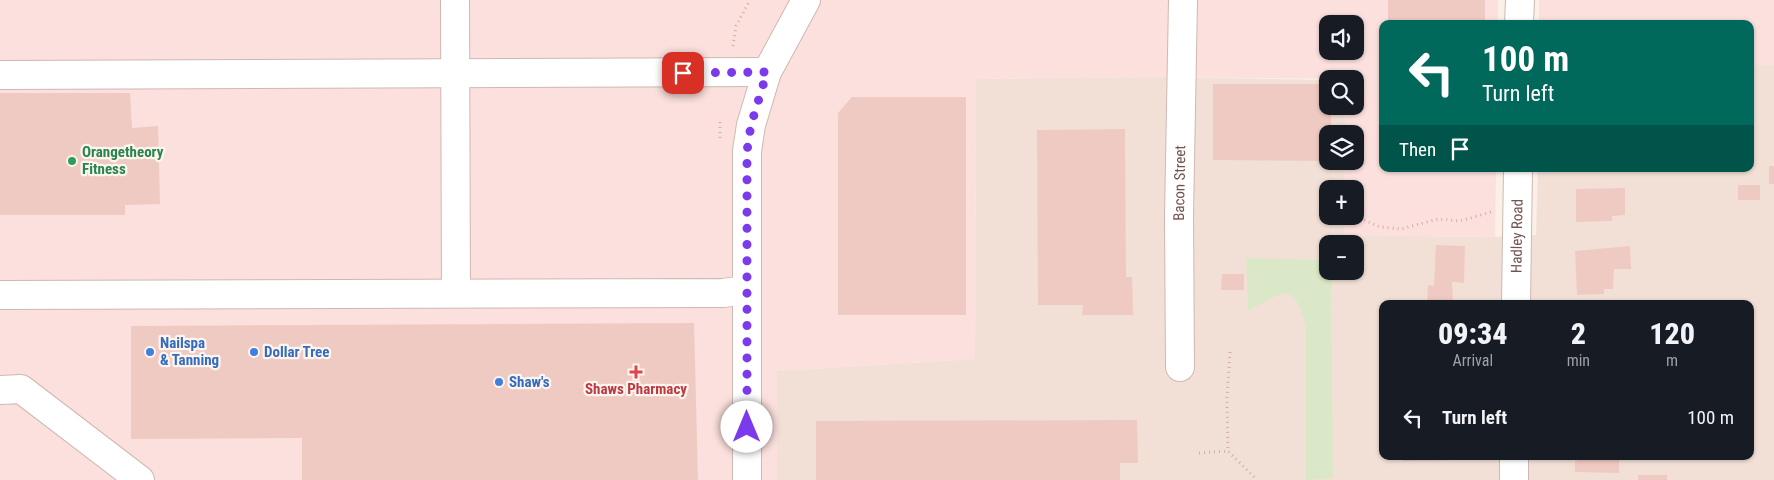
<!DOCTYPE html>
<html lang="en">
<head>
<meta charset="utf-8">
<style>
	body { margin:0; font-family:"Roboto Condensed",sans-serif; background:#20242c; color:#f1f3f6; height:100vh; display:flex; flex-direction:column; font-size:19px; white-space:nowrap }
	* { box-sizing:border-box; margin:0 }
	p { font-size:16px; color:#9ea1a6 }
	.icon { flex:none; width:28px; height:28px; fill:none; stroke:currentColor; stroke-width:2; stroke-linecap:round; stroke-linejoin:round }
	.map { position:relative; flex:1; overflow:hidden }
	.sheet { position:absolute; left:1379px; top:300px; width:375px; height:160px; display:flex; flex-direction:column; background:#171b24; border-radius:10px; box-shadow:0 1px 4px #0004 }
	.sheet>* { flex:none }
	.guide { position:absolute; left:1379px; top:20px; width:375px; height:152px; border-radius:10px; box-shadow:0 1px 4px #0004; background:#00695c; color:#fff; overflow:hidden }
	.tools { position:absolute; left:1319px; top:15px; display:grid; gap:10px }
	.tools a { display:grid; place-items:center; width:45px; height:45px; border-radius:10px; background:#171b24; box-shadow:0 1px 4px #0004; font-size:25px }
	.pin { position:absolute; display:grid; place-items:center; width:42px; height:42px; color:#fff; margin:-21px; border-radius:10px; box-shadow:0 2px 8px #0006 }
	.me { position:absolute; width:55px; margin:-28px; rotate:0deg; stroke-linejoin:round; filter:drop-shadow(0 0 4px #0008) }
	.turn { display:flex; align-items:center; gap:18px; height:105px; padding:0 20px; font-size:22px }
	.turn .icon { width:65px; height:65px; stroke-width:2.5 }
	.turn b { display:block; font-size:35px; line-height:42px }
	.then { display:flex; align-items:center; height:48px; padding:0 20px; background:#0003; gap:10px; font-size:19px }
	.eta { display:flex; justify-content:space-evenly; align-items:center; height:85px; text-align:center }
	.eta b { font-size:30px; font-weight:800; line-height:35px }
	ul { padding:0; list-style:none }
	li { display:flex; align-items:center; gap:15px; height:65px; padding:0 20px }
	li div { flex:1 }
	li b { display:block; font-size:19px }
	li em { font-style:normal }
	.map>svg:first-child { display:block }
</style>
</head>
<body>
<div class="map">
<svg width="1774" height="480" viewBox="0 0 1774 480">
	<rect width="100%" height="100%" fill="#fbf0e8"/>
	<!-- residential -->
	<path fill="#f2e0d7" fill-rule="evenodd" d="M 1750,65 L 1774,65 L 1774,480 L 777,480 L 777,371 L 975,359 L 976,79 L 1167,77 L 1327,80 L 1328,106 L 1345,106 L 1345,134 L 1328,134 L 1328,161 L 1345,161 L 1344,189 L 1328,189 L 1328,216 L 1344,216 L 1344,235 L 1495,237 L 1536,235 L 1538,169 L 1750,169 ZM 1328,244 L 1355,244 L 1355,271 L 1328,271 ZM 1382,304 L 1750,304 L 1750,456 L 1382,456 Z"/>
	<!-- commercial -->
	<path fill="#fbe0dd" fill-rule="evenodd" d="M 0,0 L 1498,0 L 1498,24 L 1382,24 L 1382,169 L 1496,169 L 1495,237 L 1344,235 L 1344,216 L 1355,216 L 1355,189 L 1344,189 L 1345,161 L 1355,161 L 1355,134 L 1345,134 L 1345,106 L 1355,106 L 1355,79 L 1167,77 L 976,79 L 975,359 L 777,371 L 777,480 L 0,480 ZM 1328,24 L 1355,24 L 1355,51 L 1328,51 Z
		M 1539,0 L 1774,0 L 1774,65 L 1750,65 L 1750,24 L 1539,24 Z"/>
	<!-- green -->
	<path fill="#dbe8c7" d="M 1246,258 L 1327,260 L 1328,271 L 1331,271 L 1333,478 L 1306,480 L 1306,326 C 1293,279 1284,292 1248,311 Z"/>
	<!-- building -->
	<path fill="#efcac2" d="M 1388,0 L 1485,0 L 1485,24 L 1388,24 Z
		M 1213,84 L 1328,84 L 1328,106 L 1331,106 L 1331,134 L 1328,134 L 1328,161 L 1213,160 Z
		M 0,93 L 130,93 L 132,128 L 158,126 L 160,204 L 125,205 L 125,215 L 0,215 Z
		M 852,97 L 966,97 L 966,315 L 838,315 L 838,113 Z
		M 1125,129 L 1126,277 L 1132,277 L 1133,315 L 1082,315 L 1083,305 L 1038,305 L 1037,130 Z
		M 1769,166 L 1774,166 L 1774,184 L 1769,184 Z
		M 1573,169 L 1607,169 L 1607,172 L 1573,172 Z
		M 1738,185 L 1760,185 L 1760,200 L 1738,200 Z
		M 1625,188 L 1625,215 L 1612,216 L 1612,221 L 1576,222 L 1576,189 Z
		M 1436,245 L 1465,246 L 1464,283 L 1452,282 L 1453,304 L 1427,303 L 1428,285 L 1434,286 Z
		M 1630,246 L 1631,269 L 1614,269 L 1613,289 L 1604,289 L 1604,294 L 1577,295 L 1575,251 Z
		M 1222,274 L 1244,274 L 1244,290 L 1221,290 Z
		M 694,323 L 698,480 L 302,480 L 302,438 L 131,439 L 131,326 Z
		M 1137,420 L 1138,463 L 1120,463 L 1120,480 L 816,480 L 816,421 Z
		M 1403,456 L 1457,456 L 1457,460 L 1403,461 Z
		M 1577,456 L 1619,456 L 1619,473 L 1575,472 L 1575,461 L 1577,461 Z
		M 1638,475 L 1667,475 L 1667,480 L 1638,480 Z"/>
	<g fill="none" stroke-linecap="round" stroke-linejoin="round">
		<defs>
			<g id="minor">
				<path d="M 455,0 L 456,293"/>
				<path d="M 1519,24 L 1520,0"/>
				<path d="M 0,75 L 767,72"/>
				<path d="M 0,295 L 723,293 L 746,290"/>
				<path id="s1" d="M 1516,304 L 1518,169"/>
				<path id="s2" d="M 1180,367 L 1179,216 L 1183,0"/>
				<path d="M 0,390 L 21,389 L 140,480"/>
				<path d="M 747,480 L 747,151 L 751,125 L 767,72 L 806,0"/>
				<path d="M 1514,480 L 1514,456"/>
			</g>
		</defs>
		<!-- minor casing -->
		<use href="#minor" stroke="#cfb8b2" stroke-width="30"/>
		<!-- path -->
		<path stroke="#d4ada4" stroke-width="3" stroke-dasharray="1 4" stroke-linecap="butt" d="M 733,46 L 736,26 L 750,0
			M 720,122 L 720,139
			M 1325,216 L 1355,216 L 1380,227 L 1401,229 L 1438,219 L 1460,221 L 1491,212
			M 1230,352 L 1227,398 L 1228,451 L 1257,480
			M 1199,453 L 1228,451"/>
		<!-- minor -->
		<use href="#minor" stroke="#fff" stroke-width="28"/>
	</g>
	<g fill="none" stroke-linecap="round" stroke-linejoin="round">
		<!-- route -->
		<path stroke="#7c3aed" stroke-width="9" stroke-dasharray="0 16.2" d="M 683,73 L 767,72 L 751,125 L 747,151 L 747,427"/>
	</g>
	<!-- markers -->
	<circle fill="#2e9e5b" stroke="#fef5ef" stroke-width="2" cx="72" cy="161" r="5"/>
	<g fill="#3f7fe0" stroke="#fef5ef" stroke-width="2">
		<circle cx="150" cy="352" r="5"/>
		<circle cx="254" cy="352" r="5"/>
		<circle cx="499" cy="382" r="5"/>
	</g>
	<path fill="#e0444e" stroke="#fef5ef" stroke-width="2" d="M633.5 364.5h5v5h5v5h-5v5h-5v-5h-5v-5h5z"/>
	<g text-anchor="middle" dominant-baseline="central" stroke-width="4.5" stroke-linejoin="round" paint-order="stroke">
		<!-- leisure labels -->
		<g font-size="15" font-weight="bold" fill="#27864d" stroke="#fef5ef" text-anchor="start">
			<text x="82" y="152">Orangetheory<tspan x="82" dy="17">Fitness</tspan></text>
		</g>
		<!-- street labels -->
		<g font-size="15" fill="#74534e" stroke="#fef5ef">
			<text stroke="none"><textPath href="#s2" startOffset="184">Bacon Street</textPath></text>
			<text stroke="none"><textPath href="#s1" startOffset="68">Hadley Road</textPath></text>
		</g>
		<!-- shop labels -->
		<g font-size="15" font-weight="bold" fill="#366cbe" stroke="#fef5ef" text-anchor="start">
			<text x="160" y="343">Nailspa<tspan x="160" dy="17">&amp; Tanning</tspan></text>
			<text x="264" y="352">Dollar Tree</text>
			<text x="509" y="382">Shaw's</text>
		</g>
		<!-- health labels -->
		<g font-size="15" font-weight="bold" fill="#be3a42" stroke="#fef5ef">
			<text x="636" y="389">Shaws Pharmacy</text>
		</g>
	</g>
</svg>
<div class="tools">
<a><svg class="icon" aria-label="sound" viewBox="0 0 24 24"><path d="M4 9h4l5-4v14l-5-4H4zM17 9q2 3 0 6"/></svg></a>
<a><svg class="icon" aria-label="search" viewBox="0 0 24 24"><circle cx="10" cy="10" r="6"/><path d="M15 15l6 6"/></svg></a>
<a><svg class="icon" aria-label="layers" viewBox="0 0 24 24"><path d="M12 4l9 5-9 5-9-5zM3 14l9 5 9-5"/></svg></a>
<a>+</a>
<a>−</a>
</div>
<div class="pin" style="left:683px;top:73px;background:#d93025"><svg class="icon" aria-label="arrive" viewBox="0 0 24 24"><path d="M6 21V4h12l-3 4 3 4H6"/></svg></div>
<svg class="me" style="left:747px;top:427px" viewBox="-20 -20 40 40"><circle r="19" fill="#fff"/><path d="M0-13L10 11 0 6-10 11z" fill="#7c3aed"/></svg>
<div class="guide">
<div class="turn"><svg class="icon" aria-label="left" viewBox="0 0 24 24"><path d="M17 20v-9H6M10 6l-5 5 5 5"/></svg><div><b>100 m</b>Turn left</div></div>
<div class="then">Then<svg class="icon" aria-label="arrive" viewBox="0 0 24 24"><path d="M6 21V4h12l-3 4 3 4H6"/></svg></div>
</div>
<section class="sheet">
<div class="eta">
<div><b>09:34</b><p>Arrival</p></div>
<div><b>2</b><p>min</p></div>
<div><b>120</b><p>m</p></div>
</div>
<ul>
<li><svg class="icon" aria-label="left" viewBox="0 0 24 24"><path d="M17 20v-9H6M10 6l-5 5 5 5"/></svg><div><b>Turn left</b></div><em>100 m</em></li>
</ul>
</section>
</div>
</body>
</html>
